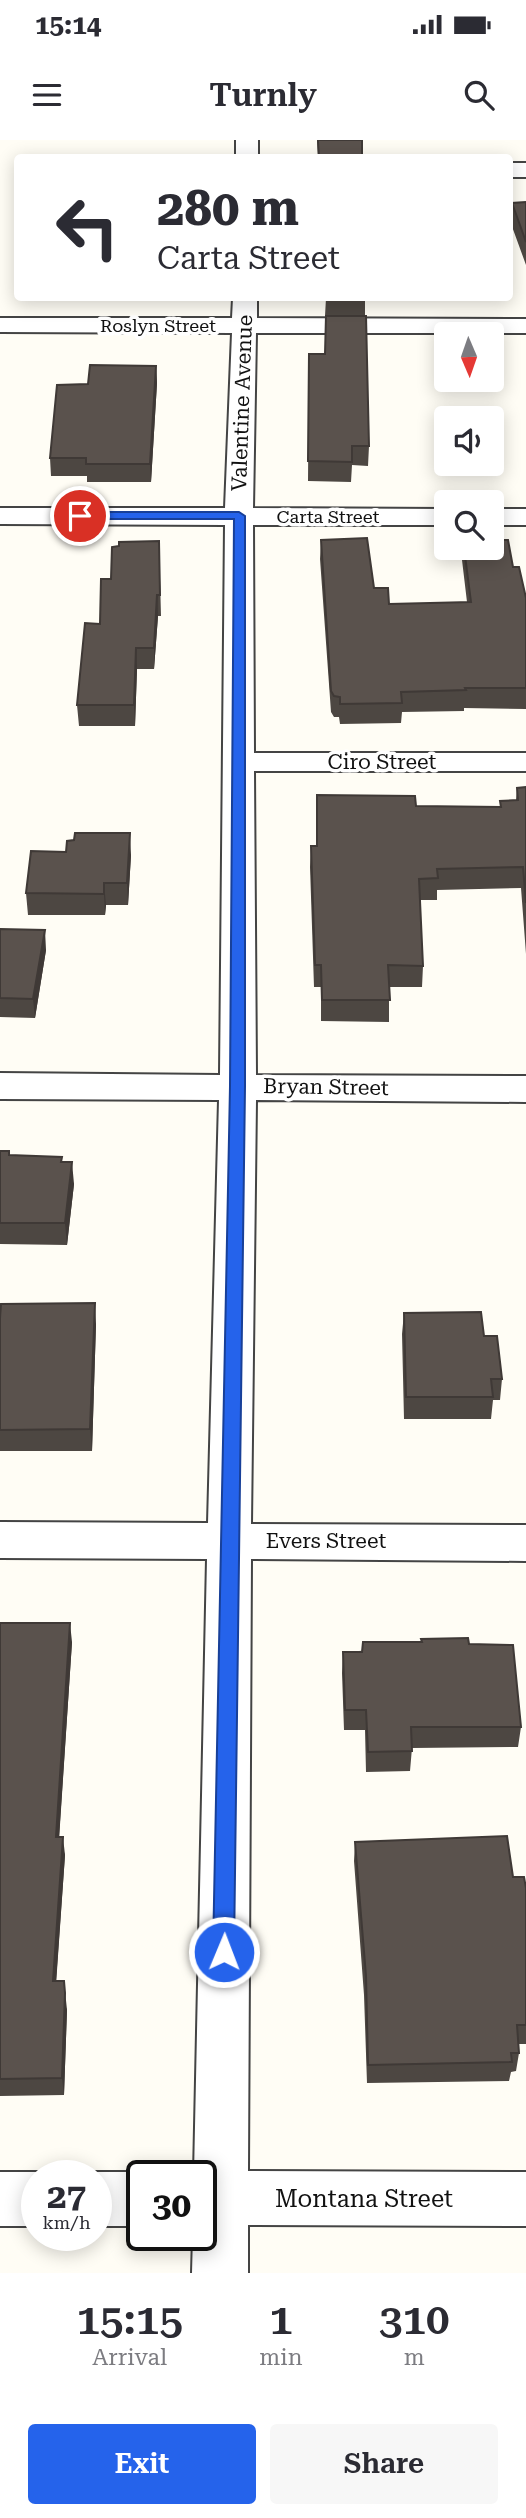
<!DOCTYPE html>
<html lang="en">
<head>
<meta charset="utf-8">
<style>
	body { margin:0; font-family:"Roboto Serif",serif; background:#f7f7f7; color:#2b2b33; height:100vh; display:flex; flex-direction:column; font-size:26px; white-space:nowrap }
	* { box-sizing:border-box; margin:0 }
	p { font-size:23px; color:#7c7c81 }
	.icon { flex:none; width:38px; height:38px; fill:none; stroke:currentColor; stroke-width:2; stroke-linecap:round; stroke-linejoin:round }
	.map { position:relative; height:2133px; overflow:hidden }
	.panel { display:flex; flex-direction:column; background:#fff; flex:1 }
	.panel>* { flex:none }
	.top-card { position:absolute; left:14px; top:14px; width:499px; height:147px; border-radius:7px; box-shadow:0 4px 18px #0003; background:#fff; color:#2b2b33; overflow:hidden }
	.needle { width:46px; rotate:178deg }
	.buttons { position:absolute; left:434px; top:182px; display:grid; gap:14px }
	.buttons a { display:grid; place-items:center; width:70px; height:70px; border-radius:7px; background:#fff; box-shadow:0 4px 18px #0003; font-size:35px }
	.speed { position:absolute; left:21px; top:2020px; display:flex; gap:14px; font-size:35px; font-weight:700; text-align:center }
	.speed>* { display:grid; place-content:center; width:91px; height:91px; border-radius:50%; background:#fff; box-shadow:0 4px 18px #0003; line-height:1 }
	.speed small { font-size:18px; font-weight:400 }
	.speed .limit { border:4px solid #111; border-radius:10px; background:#fff; color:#111 }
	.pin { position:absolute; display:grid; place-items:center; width:60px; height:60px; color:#fff; margin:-30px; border:4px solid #fff; border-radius:50%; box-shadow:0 2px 7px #0007 }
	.me { position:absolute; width:77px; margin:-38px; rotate:1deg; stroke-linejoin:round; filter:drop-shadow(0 0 5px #0008) }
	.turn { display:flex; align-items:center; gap:24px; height:147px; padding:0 28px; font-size:32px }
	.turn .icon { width:91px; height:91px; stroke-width:2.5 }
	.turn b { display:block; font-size:49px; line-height:60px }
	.eta { display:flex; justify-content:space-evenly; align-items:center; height:119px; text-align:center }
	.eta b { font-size:42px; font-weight:600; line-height:49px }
	.button { display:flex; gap:14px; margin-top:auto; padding:14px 28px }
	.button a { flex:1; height:80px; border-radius:7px; background:#2563eb; color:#fff; font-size:28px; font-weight:600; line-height:80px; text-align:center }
	.button a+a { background:#f7f7f7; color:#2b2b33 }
	.status { display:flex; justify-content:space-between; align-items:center; height:49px; padding:0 35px; background:#fff; direction:ltr }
	.status svg { height:19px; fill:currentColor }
	header { display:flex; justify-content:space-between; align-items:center; height:91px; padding:0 28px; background:#fff; font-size:32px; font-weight:600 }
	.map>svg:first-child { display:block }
</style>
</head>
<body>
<div class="status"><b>15:14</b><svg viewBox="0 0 49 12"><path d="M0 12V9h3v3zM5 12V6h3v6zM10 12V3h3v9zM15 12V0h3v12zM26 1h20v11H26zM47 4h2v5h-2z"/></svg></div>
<header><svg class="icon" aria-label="menu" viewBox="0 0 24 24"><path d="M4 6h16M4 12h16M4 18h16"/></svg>Turnly<svg class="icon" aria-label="search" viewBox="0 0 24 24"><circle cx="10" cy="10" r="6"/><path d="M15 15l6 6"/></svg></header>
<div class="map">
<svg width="526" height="2133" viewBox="0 0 526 2133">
	<rect width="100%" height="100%" fill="#fffdf5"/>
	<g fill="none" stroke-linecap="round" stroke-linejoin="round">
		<defs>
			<path id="minor" d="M 236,0 L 258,0 L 258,18 L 236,18 Z
				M 509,23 L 526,23 L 526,37 L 509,37 Z
				M 233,158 L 257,158 L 257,178 L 526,179 L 526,193 L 256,193 L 253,368 L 446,369 L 446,385 L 253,385 L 254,613 L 526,613 L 526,631 L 254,631 L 256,935 L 526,936 L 526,962 L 256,960 L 251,1384 L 526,1385 L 526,1421 L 251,1419 L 248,2031 L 526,2032 L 526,2086 L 248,2085 L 248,2133 L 192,2133 L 193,2095 L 201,2095 L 201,2035 L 191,2035 L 194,2034 L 207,1419 L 0,1418 L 0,1382 L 208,1383 L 219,960 L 0,959 L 0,933 L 220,935 L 225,385 L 0,384 L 0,368 L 225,368 L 232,193 L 0,192 L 0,178 L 232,178 Z
				M 492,369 L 526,369 L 526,385 L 492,385 Z
				M 0,2032 L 37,2032 L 45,2035 L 37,2035 L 37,2086 L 0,2086 Z
				M 96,2032 L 142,2032 L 150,2035 L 142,2035 L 142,2086 L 96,2086 L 96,2035 L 88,2035 Z"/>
		</defs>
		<!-- minor casing -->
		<use href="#minor" stroke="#444" stroke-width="4"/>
		<!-- minor -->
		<use href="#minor" fill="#fff" fill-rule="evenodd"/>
	</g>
	<!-- wall -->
	<path fill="#4d4742" d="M 317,0 L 362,0 L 362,18 L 318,18 Z
		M 526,62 L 526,125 L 510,81 L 512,63 Z
		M 326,158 L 365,158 L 365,176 L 325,176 Z
		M 309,214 L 325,214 L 369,306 L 368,326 L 352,325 L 351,342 L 308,341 Z
		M 156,226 L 157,243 L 151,342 L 87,342 L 87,336 L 51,336 L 50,318 L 88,244 Z
		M 321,400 L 374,448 L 389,464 L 467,462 L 462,420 L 463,408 L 492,408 L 513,427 L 526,458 L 526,569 L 464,568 L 464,571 L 402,572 L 401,583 L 340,584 L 339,577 L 334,577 L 331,572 L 320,419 Z
		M 159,401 L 161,476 L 158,476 L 154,529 L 137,529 L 135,586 L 79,586 L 77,565 L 100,484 L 119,406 Z
		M 526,647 L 526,814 L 521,748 L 437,750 L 437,760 L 420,760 L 423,826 L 422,847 L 389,847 L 389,882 L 321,881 L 321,847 L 314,847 L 310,727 L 311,706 L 316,706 L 416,666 L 500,667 L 500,661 L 516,660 L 517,648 Z
		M 131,715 L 128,765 L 106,765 L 105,775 L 28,775 L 26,753 Z
		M 0,789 L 46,810 L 35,878 L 0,877 Z
		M 0,1011 L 9,1011 L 9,1016 L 62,1022 L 74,1044 L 67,1105 L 0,1104 Z
		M 404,1173 L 484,1196 L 502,1239 L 500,1260 L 493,1260 L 491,1279 L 404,1279 L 402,1194 Z
		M 0,1178 L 96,1184 L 92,1311 L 0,1311 Z
		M 0,1483 L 72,1502 L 59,1697 L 65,1715 L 56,1841 L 67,1870 L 64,1955 L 0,1956 Z
		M 469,1504 L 521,1587 L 518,1607 L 412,1608 L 410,1631 L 366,1632 L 365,1590 L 344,1590 L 342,1533 L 343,1512 Z
		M 355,1702 L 513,1737 L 526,1748 L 526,1904 L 518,1904 L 519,1913 L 516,1931 L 511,1932 L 509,1941 L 367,1943 L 364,1855 L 354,1721 Z"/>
	<!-- shaded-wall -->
	<path fill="#3f3936" d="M 156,226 L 157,243 L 151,342 L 150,324 Z
		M 157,455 L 158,476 L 154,529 L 154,508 Z
		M 136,508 L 137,529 L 135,586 L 134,565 Z
		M 130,693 L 131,715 L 128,765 L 127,743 Z
		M 104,743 L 106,765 L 105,775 L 104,754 Z
		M 45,790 L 46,810 L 35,878 L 33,859 Z
		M 72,1022 L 74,1044 L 67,1105 L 65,1083 Z
		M 95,1163 L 96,1184 L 92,1311 L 90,1289 Z
		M 70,1483 L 72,1502 L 58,1715 L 56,1697 Z
		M 63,1697 L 65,1715 L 55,1859 L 53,1841 Z
		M 64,1841 L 67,1870 L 64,1955 L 62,1938 Z"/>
	<!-- building -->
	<path fill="#5a524d" stroke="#3f3936" stroke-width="2" d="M 318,0 L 362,0 L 362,18 L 319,18 Z
		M 526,62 L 526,102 L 512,63 Z
		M 326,176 L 366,176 L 369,306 L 352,306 L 352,322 L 308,321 L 309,214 L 325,214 Z
		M 90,225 L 156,226 L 150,324 L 86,324 L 86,318 L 50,318 L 57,245 L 88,244 Z
		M 367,398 L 374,448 L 388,448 L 389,464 L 471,462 L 464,408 L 492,408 L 492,400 L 508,400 L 513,427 L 519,427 L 526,458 L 526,548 L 465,548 L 466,550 L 401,552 L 402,563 L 340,564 L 340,557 L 334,556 L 331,551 L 321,400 Z
		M 159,401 L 160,455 L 157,455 L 154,508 L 136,508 L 134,565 L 77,565 L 85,483 L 100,484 L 101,439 L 111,439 L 112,407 L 119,406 L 119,402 Z
		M 526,647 L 526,763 L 523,727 L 437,729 L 438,738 L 419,739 L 423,826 L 388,825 L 390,860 L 322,860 L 321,825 L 315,825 L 311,706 L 317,706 L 317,655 L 415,656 L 416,666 L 501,667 L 500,661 L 518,660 L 517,648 Z
		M 75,693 L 130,693 L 127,743 L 104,743 L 104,754 L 26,753 L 31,711 L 66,712 L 67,701 L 74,700 Z
		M 0,789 L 45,790 L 33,859 L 0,858 Z
		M 0,1011 L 9,1011 L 9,1015 L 62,1017 L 61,1022 L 72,1022 L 65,1083 L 0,1083 Z
		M 95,1163 L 90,1289 L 0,1290 L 0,1178 L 1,1164 Z
		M 481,1172 L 484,1196 L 497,1196 L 502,1239 L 491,1239 L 493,1257 L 406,1257 L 404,1173 Z
		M 0,1483 L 70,1483 L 56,1697 L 63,1697 L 53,1841 L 64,1841 L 65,1853 L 62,1938 L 0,1939 Z
		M 468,1498 L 469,1504 L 513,1505 L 521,1587 L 411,1587 L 412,1611 L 368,1612 L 366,1570 L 345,1570 L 343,1512 L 362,1512 L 363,1502 L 422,1502 L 421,1499 Z
		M 507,1696 L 513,1737 L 524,1737 L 526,1748 L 526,1885 L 517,1885 L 519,1913 L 511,1913 L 512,1922 L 368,1925 L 366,1836 L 355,1702 Z"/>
	<!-- route -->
	<path fill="#2563eb" stroke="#184099" stroke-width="2" d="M 239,372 L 245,376 L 245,946 L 234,1812 L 231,1818 L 224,1821 L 216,1818 L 213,1812 L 230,946 L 234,379 L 80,379 L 74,376 L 80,372 Z"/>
	<g text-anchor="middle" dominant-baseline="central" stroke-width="7" stroke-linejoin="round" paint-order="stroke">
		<!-- far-street labels -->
		<g font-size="18" fill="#111" stroke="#fff">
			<text x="158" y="185">Roslyn Street</text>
			<text x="328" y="376">Carta Street</text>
		</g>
		<!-- street labels -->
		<g font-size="21" fill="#111" stroke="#fff">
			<text transform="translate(242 263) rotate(-88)">Valentine Avenue</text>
			<text x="382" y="622">Ciro Street</text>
			<text transform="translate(326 947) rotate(1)">Bryan Street</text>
			<text x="326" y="1401">Evers Street</text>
		</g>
		<!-- near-street labels -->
		<g font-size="24" fill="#111" stroke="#fff">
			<text x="364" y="2059">Montana Street</text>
		</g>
	</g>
</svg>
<div class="buttons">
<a><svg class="needle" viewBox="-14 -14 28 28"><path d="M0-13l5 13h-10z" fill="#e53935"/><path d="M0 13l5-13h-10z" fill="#7c7c81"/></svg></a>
<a><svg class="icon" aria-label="sound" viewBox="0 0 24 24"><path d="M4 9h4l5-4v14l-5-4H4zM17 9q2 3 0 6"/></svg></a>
<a><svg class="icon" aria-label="search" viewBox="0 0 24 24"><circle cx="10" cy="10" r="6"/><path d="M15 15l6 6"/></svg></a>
</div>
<div class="speed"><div>27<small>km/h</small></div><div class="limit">30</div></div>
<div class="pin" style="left:80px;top:376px;background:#d93025"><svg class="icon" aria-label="arrive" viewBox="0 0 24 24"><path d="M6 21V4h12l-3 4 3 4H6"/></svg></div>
<svg class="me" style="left:224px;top:1812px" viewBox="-20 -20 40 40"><circle r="17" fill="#2563eb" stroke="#fff" stroke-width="3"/><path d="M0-11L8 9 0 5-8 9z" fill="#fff"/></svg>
<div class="top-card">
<div class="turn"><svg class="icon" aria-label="left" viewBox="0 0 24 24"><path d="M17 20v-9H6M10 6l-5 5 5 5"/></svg><div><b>280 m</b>Carta Street</div></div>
</div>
</div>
<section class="panel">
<div class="eta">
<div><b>15:15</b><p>Arrival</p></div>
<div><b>1</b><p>min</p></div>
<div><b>310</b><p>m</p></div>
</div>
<div class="button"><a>Exit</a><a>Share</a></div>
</section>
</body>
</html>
